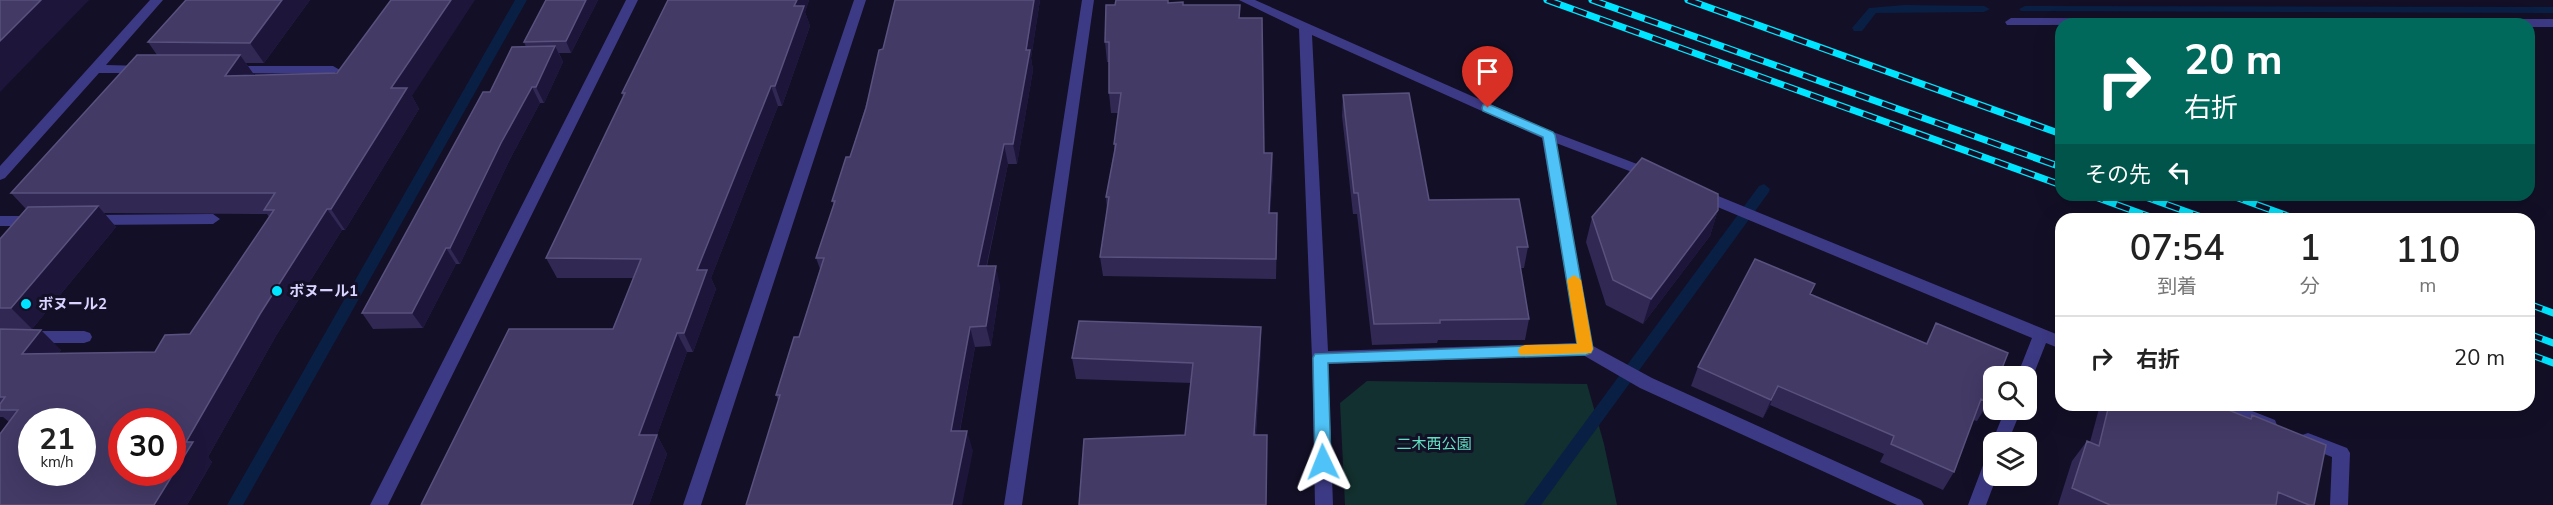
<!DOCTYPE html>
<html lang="ja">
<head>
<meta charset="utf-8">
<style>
	body { margin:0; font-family:"Nunito Sans","Noto Sans JP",sans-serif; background:#f6f6f6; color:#222; height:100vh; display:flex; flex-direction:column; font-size:22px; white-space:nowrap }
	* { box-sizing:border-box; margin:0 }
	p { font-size:20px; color:#767676 }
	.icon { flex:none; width:33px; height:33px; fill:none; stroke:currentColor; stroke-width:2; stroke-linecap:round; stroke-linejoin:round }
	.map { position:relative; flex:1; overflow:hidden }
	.details { position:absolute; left:2055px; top:213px; width:480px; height:198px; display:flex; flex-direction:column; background:#fff; border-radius:18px; box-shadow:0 6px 24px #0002 }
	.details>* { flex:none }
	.banner { position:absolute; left:2055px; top:18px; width:480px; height:183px; border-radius:18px; box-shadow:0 6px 24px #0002; background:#00695c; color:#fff; overflow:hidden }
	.fabs { position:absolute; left:1983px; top:366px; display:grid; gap:12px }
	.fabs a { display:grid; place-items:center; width:54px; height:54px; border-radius:12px; background:#fff; box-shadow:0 6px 24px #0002; font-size:30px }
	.speed { position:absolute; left:18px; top:408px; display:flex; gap:12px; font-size:30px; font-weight:700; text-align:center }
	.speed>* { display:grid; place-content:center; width:78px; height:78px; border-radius:50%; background:#fff; box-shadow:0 6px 24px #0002; line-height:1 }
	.speed small { font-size:15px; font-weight:400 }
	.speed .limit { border:9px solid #d22; background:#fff; color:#111 }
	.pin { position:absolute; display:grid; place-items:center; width:51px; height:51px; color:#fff; margin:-62px -26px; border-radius:50% 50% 50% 0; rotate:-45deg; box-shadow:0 0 6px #0007 }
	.pin .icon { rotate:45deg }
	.me { position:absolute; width:66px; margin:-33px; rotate:358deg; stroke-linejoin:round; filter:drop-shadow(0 0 4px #0008) }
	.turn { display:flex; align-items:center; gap:21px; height:126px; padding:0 30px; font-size:27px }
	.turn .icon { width:78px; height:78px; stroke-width:2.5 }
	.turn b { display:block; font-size:42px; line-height:51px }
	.then { display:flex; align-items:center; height:57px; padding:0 30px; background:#0003; gap:12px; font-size:22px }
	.eta { display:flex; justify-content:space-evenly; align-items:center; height:102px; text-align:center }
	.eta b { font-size:36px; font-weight:600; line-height:42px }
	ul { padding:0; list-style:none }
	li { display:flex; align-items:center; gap:18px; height:84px; padding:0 30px; border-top:2px solid #e0e0e0 }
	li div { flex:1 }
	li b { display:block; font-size:22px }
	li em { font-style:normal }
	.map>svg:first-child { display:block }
</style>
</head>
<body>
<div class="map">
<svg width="2553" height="505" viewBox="0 0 2553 505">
	<rect width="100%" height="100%" fill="#130f26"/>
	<!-- green -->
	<path fill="#12302f" d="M 1367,381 L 1587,384 L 1604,444 L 1617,505 L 1345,505 L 1340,403 Z"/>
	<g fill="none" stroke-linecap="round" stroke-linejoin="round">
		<!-- stream -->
		<path fill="#0a1f44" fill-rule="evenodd" d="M 515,0 L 527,0 L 243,505 L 227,505 Z
			M 1904,5 L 1984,6 L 1990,9 L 1984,12 L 1876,13 L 1862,31 L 1854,31 L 1852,28 L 1869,8 Z
			M 2025,6 L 2553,7 L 2553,13 L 2021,11 L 2019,9 Z
			M 1764,184 L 1770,189 L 1769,192 L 1541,505 L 1524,505 L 1759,186 Z"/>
		<!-- minor -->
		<path fill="#3d3a85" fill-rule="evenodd" d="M 150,0 L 163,0 L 106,65 L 144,66 L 151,70 L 149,73 L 99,73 L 5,178 L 0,180 L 0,166 Z
			M 626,0 L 638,0 L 388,505 L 370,505 Z
			M 854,0 L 866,0 L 701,505 L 683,505 Z
			M 1082,0 L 1094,0 L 1022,505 L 1004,505 Z
			M 1239,0 L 1255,0 L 1553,132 L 1658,172 L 1660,175 L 1653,180 L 1556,143 L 1593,346 L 1652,378 L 1921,500 L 1924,505 L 1897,505 L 1640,388 L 1583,355 L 1328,364 L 1333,505 L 1315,505 L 1312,358 L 1299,29 ZM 1312,35 L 1542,138 L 1577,343 L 1328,351 Z
			M 2011,18 L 2553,19 L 2553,27 L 2529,27 L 2529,24 L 2007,25 L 2005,22 Z
			M 231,66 L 333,66 L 340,70 L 333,74 L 226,73 L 224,70 Z
			M 1701,189 L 2061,336 L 2061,349 L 2046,343 L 2033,376 L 2026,382 L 2026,376 L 2017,376 L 2032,338 L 1696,198 L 1694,194 Z
			M 213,214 L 220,219 L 213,224 L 90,225 L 83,220 L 90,215 Z
			M 0,216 L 36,216 L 43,221 L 36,226 L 0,226 Z
			M 0,331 L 84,331 L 90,333 L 92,337 L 90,341 L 84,343 L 0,343 Z
			M 2211,405 L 2237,405 L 2275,420 L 2277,425 L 2275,430 L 2269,432 L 2213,410 Z
			M 2005,410 L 2021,410 L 2008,442 L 1994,442 L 1994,446 L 1992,442 Z
			M 2308,433 L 2347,448 L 2350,453 L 2348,505 L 2330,505 L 2332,457 L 2302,445 L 2300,440 L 2302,435 Z
			M 1994,453 L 1994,476 L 1997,476 L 1986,505 L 1968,505 L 1985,460 L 1988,455 Z"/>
		<defs>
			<path id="rail" d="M 1547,0 L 2061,185
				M 1592,0 L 2061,167
				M 1688,0 L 2061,134
				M 2090,195 L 2156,219
				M 2140,195 L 2207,219
				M 2230,195 L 2296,219
				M 2529,304 L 2553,313
				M 2529,334 L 2553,343
				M 2529,354 L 2553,363"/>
		</defs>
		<!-- rail casing -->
		<use href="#rail" stroke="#00e5ff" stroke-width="7"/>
		<!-- rail -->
		<use href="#rail" stroke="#130f26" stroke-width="4.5" stroke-dasharray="14" stroke-linecap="butt"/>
	</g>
	<!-- wall -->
	<path fill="#312854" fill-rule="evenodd" d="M 186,0 L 310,0 L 264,63 L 246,63 L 254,75 L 412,96 L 419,109 L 345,230 L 342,230 L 277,334 L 208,457 L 212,462 L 187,505 L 0,505 L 9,422 L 3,417 L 0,417 L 0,239 L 26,209 L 11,193 L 157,55 L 148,42 ZM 104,213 L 267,214 L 269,217 L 190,334 L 155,352 L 59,353 L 61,350 L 4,329 L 32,329 L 116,227 Z
		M 546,0 L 598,0 L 571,53 L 559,53 L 563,62 L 544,103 L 540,103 L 510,159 L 460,264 L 456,264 L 423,328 L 373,329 L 362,313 L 490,92 L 526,47 L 524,42 Z
		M 668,0 L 809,0 L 805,12 L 810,26 L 782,106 L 778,106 L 711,278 L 716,289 L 693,352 L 687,352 L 657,435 L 667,454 L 649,505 L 613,329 L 634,278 L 557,278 L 546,258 L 623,97 L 622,93 Z
		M 895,0 L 1040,0 L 1031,58 L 1033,70 L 1017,164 L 1008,164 L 987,266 L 1000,286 L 991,346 L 975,347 L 960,431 L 973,451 L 778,400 L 776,395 L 799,337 L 820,269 L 816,258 L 834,205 L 832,201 L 850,157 L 883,49 Z
		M 1170,3 L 1240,18 L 1264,153 L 1272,153 L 1273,173 L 1270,213 L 1277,233 L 1276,279 L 1103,276 L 1100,257 L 1107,210 L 1106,197 L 1114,152 L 1114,144 L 1118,113 L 1111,113 L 1109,93 L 1109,62 L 1107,62 L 1105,42 Z
		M 1343,95 L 1429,200 L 1528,247 L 1524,268 L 1520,268 L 1529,319 L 1525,340 L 1438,340 L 1437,343 L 1372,345 L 1357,214 L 1353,214 L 1342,116 Z
		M 1718,210 L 1710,236 L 1643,324 L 1606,305 L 1586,242 L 1592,217 Z
		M 1815,284 L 1810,294 L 1926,343 L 1936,323 L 1988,403 L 1977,421 L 1973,420 L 1954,472 L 1943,490 L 1880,462 L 1884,454 L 1770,405 L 1763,418 L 1691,386 L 1698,367 Z
		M 1261,347 L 1256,435 L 1267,435 L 1267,455 L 1185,435 L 1191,383 L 1076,379 L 1072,358 Z
		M 2100,405 L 2216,405 L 2250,418 L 2252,415 L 2314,505 L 2058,505 L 2072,461 L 2087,441 L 2090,442 Z"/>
	<!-- shaded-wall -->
	<path fill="#1d163a" d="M 41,0 L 89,0 L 0,92 L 0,41 Z
		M 282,0 L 310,0 L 264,63 L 250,43 Z
		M 451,0 L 475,0 L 412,96 L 419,109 L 345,230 L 331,209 L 391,88 Z
		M 586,0 L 598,0 L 571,53 L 566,41 Z
		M 797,0 L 809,0 L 805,12 L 810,26 L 782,106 L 775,86 Z
		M 1034,0 L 1040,0 L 1031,58 L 1033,70 L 1017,164 L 1013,144 Z
		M 555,46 L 563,62 L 544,103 L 536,87 Z
		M 240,55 L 255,76 L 225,76 Z
		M 771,86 L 778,106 L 711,278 L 716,289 L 693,352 L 684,333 L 697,270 Z
		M 532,87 L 540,103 L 510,159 L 460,264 L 450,248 L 501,143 Z
		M 1004,144 L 1008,164 L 982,286 L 978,266 Z
		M 1272,153 L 1273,173 L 1269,233 L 1269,213 Z
		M 98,206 L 116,227 L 32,329 L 11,308 Z
		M 327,209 L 342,230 L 277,334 L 208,457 L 212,462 L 187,505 L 154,505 L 186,442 L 260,314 Z
		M 1718,210 L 1710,236 L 1643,324 L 1651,299 Z
		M 446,248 L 456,264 L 423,328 L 412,313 Z
		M 996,266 L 1000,286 L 991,346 L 986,326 Z
		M 970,327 L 975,347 L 956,451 L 951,431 Z
		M 1261,327 L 1261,347 L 1254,455 L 1254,435 Z
		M 41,330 L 61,350 L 43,374 L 22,354 Z
		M 677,333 L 687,352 L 657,435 L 667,454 L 649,505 L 632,505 L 639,435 Z
		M 1778,386 L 1770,405 L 1763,418 L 1771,400 Z
		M 967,431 L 973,451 L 962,505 L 952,505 Z"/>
	<!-- building -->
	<path fill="#433a66" stroke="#5a527e" stroke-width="1.5" fill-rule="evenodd" d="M 0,0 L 41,0 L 0,41 Z
		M 186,0 L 282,0 L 250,43 L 148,42 Z
		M 391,0 L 451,0 L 391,88 L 407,88 L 331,209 L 327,209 L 260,314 L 186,442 L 193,442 L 154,505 L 0,505 L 0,434 L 18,410 L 0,410 L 0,404 L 5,397 L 0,397 L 0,329 L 41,330 L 22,354 L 155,352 L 165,335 L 190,334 L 274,210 L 264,210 L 275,193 L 11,193 L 137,55 L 240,55 L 225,76 L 337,73 ZM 32,422 L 82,422 L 82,472 L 32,472 ZM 122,422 L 172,422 L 172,472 L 122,472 Z
		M 546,0 L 586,0 L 566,41 L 524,42 Z
		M 668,0 L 797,0 L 794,6 L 804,6 L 775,86 L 771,86 L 697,270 L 707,270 L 684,333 L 677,333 L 639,435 L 657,435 L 632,505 L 421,505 L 509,329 L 613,329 L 641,259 L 546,258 L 625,93 L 622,93 Z
		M 895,0 L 1034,0 L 1026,50 L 1030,50 L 1013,144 L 1004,144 L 978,266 L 996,266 L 986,326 L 970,327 L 951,431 L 967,431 L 952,505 L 746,505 L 780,395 L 776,395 L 794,337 L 799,337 L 824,258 L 816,258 L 835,201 L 832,201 L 846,157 L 850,157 L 866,108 L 879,50 L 883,49 Z
		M 1116,0 L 1168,0 L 1168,3 L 1183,2 L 1183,5 L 1240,5 L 1239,18 L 1262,18 L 1264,153 L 1272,153 L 1269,213 L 1277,213 L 1276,259 L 1100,257 L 1109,197 L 1106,197 L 1116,144 L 1114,144 L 1121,93 L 1109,93 L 1109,42 L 1105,42 L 1106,5 L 1115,5 Z
		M 555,46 L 536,87 L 532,87 L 501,143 L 450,248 L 446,248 L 412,313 L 362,313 L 483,92 L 490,92 L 512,47 Z
		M 1409,93 L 1429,200 L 1519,199 L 1528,247 L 1517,247 L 1529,319 L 1440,320 L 1440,323 L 1374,324 L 1358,193 L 1354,193 L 1343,95 Z
		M 1642,158 L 1718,194 L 1718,210 L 1651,299 L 1613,280 L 1592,217 Z
		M 98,206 L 11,308 L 0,308 L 0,239 L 28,207 Z
		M 1755,259 L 1815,284 L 1810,294 L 1927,344 L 1936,323 L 2008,353 L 1999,376 L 1994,376 L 1994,389 L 1988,403 L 1981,399 L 1954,472 L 1891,444 L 1894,436 L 1778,386 L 1771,400 L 1698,367 Z
		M 1079,321 L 1261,327 L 1254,435 L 1267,435 L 1266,505 L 1079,505 L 1084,439 L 1185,435 L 1193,363 L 1072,358 Z
		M 2109,405 L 2216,405 L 2251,419 L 2252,415 L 2326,445 L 2314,505 L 2309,505 L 2278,492 L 2276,505 L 2110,505 L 2072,488 L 2087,441 L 2099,446 Z"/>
	<!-- route -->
	<path fill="#4fc3f7" stroke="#337fa1" stroke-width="1.5" d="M 1488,104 L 1553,132 L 1555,135 L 1593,349 L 1591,353 L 1586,355 L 1328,363 L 1331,462 L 1329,467 L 1323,469 L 1317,467 L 1315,462 L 1313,358 L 1315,354 L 1577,344 L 1543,137 L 1483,111 L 1482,108 L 1483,105 Z"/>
	<!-- slow -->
	<path fill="#f59e0b" d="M 1574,275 L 1581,280 L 1593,349 L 1591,353 L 1520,355 L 1518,351 L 1520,347 L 1525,345 L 1577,344 L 1567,280 Z"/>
	<!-- markers -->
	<g fill="#00e5ff" stroke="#130f26" stroke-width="2">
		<circle cx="277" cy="291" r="6"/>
		<circle cx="26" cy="304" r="6"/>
	</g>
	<g text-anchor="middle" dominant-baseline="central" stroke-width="6" stroke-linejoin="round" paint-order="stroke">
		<!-- poi labels -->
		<g font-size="15" font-weight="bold" fill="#d9d4ff" stroke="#130f26" text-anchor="start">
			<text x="289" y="291">ボヌール1</text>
			<text x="38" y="304">ボヌール2</text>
		</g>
		<!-- park labels -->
		<g font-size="15" fill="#5fe0c0" stroke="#130f26">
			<text x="1434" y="444">二木西公園</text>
		</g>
	</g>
</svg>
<div class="fabs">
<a><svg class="icon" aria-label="search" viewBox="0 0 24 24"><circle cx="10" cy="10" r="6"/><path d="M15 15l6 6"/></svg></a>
<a><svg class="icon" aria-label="layers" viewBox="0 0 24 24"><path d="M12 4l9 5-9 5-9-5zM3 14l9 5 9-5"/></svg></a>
</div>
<div class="speed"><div>21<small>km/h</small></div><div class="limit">30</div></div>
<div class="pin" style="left:1488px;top:108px;background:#d93025"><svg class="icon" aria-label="arrive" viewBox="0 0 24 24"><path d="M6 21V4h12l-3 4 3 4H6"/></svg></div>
<svg class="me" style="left:1323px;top:462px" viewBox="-20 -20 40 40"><path d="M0-17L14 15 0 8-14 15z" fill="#4fc3f7" stroke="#fff" stroke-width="4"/></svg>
<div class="banner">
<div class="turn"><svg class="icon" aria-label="right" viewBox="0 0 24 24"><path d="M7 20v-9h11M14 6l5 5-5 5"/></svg><div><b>20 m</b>右折</div></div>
<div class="then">その先<svg class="icon" aria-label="left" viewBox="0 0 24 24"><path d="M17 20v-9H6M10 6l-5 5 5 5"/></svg></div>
</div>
<section class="details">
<div class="eta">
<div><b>07:54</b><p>到着</p></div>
<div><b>1</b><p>分</p></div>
<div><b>110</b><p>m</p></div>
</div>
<ul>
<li><svg class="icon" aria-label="right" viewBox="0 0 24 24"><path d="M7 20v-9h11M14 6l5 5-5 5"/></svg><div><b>右折</b></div><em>20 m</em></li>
</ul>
</section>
</div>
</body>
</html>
